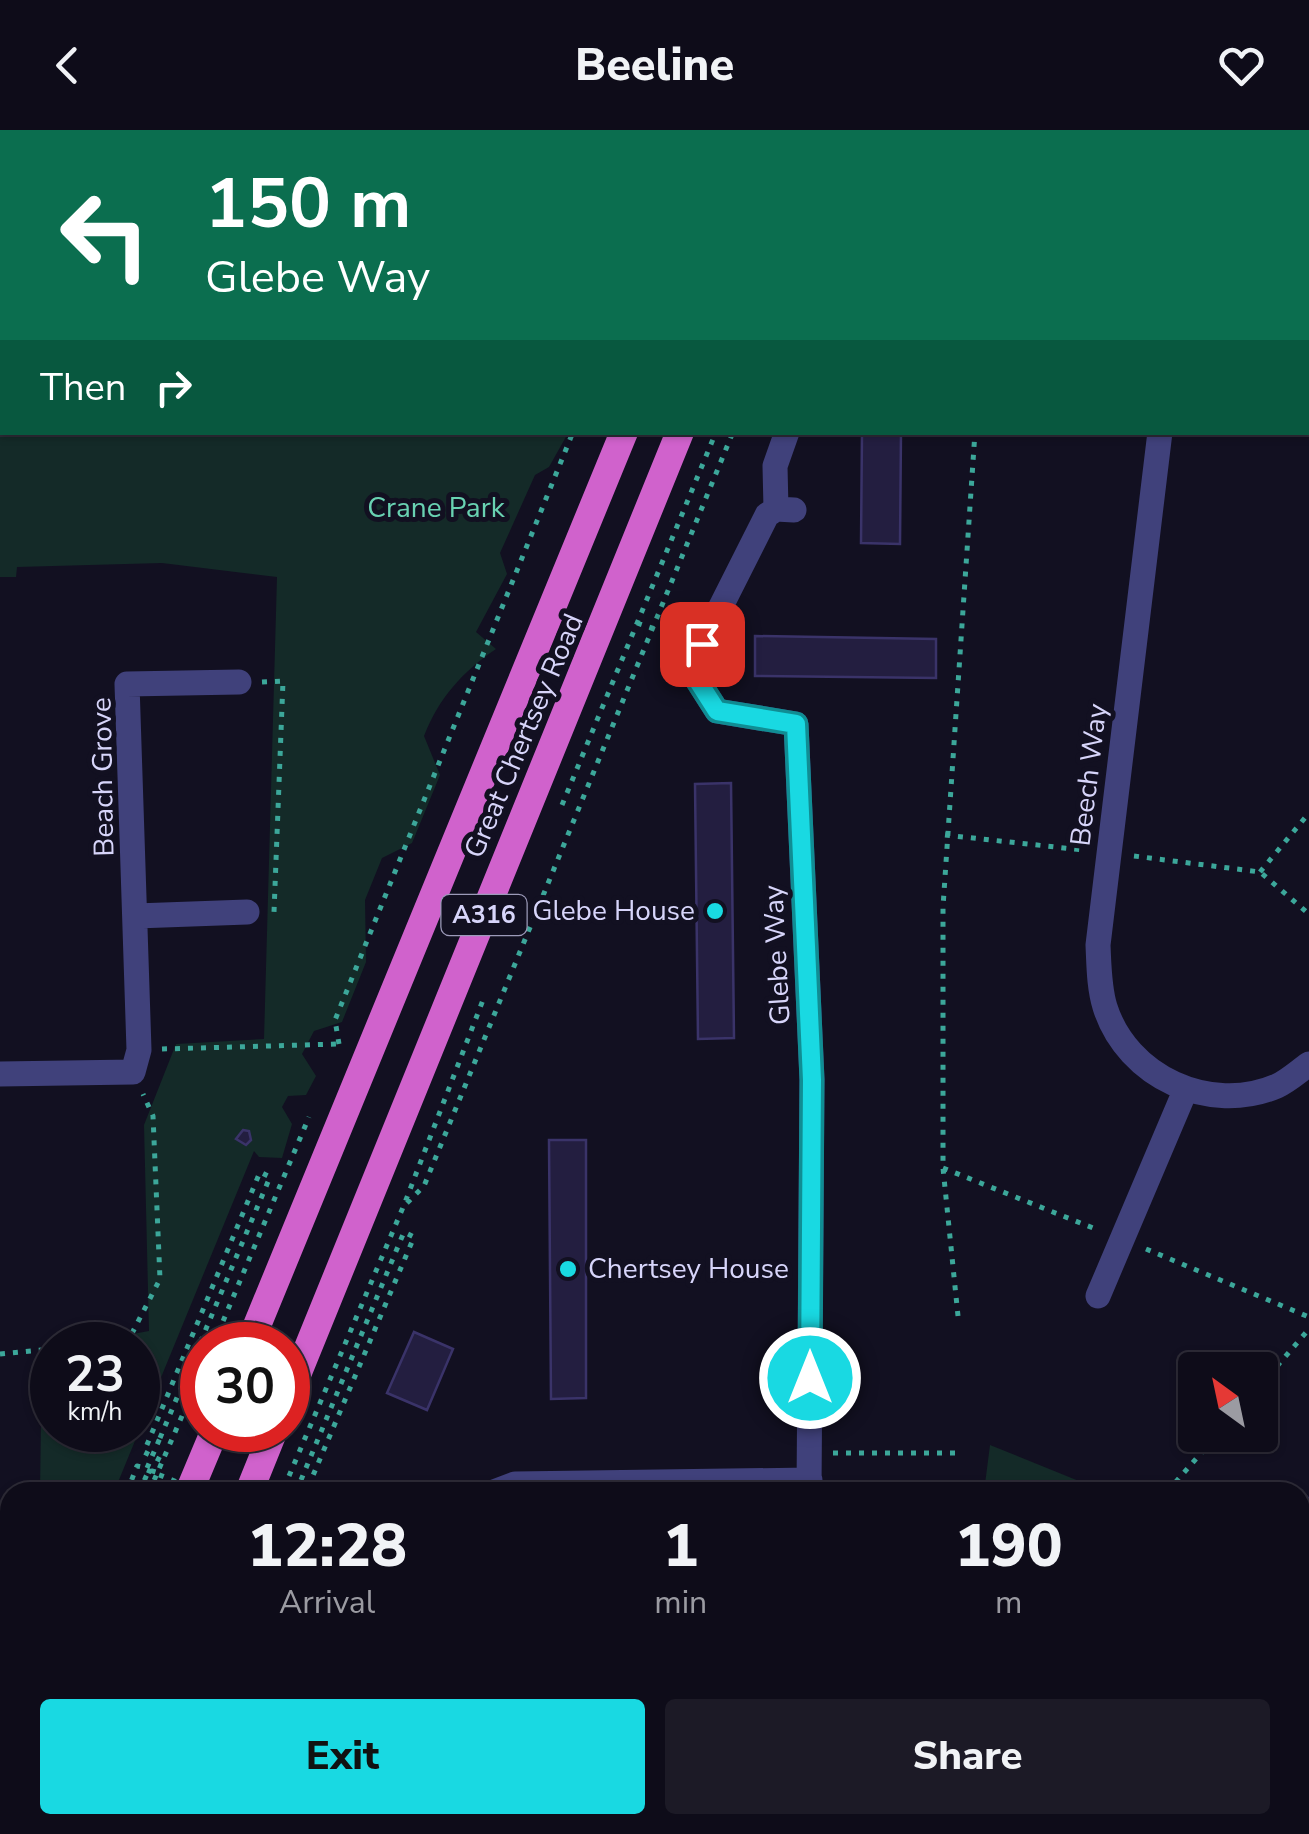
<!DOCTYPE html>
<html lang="en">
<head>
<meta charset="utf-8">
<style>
	body { margin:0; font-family:"Nunito Sans",sans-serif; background:#1c1a26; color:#f1f3f6; height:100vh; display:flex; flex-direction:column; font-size:38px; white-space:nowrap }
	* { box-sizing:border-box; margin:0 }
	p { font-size:32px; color:#9b9ba2 }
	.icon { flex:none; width:55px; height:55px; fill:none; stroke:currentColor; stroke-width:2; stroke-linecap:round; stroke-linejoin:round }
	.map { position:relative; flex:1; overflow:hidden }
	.details { position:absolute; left:0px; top:1352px; width:1310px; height:352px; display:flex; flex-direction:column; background:#0e0c19; border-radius:30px 30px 0 0; box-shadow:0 2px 8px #0004,0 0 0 2px #2e2c38 }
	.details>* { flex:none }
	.hud { position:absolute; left:0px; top:0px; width:1310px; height:305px; box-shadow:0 2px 8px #0004,0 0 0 2px #2e2c38; background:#0b6e4f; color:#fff; overflow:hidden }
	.needle { width:65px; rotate:327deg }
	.controls { position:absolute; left:1178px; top:1222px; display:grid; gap:20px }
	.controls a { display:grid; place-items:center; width:100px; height:100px; border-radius:10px; background:#0e0c19; box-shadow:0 2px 8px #0004,0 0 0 2px #2e2c38; font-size:50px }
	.speed { position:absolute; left:30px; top:1192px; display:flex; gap:20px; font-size:50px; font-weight:700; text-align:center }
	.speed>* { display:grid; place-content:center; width:130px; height:130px; border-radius:50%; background:#0e0c19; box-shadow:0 2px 8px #0004,0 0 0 2px #2e2c38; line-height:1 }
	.speed small { font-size:25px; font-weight:400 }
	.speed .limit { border:15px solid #d22; background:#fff; color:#111 }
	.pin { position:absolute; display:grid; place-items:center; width:85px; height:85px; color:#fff; margin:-42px; border-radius:20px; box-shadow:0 5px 15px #0006 }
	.me { position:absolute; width:110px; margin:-55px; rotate:0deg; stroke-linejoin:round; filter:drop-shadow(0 0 8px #0008) }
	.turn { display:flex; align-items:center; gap:35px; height:210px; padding:0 40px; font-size:45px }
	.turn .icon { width:130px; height:130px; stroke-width:2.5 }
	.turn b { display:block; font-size:70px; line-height:85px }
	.then { display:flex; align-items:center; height:95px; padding:0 40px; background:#0003; gap:20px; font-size:38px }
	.eta { display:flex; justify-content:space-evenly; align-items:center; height:170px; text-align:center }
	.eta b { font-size:60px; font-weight:800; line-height:70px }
	.action { display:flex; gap:20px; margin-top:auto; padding:20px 40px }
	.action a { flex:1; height:115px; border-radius:10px; background:#19d9e2; color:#111; font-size:40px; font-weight:800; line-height:115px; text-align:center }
	.action a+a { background:#1c1a26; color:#f1f3f6 }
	header { display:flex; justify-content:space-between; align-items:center; height:130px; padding:0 40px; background:#0e0c19; font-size:45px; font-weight:800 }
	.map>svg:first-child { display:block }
</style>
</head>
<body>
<header><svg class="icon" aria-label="back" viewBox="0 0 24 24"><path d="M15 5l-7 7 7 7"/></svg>Beeline<svg class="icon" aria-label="heart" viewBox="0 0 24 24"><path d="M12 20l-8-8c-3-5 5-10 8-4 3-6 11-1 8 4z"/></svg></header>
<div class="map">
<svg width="1309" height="1704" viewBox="0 0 1309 1704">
	<rect width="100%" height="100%" fill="#121021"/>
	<!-- green -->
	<path fill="#142a28" d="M 0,0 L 691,0 L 2,2 L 2,302 L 567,305 L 549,337 L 535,345 L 500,423 L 507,444 L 476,502 L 496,519 C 462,542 439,568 424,606 L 440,645 L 412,713 L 382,728 L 365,770 L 366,832 L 342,892 L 314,901 L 302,924 L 316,946 L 306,965 L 288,966 L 282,977 L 292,994 L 282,1028 L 259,1027 L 254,1021 L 114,1362 L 40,1362 L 42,1220 L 52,1219 L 52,1300 L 138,1300 L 138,1215 L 72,1215 L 149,1201 L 144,995 L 176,914 L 264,909 L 277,447 L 162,433 L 17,437 L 16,447 L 0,447 Z
		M 990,1315 L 1106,1362 L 984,1362 Z
		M 4,1444 L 10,1444 L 10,1615 L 0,1639 L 0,1456 Z
		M 1309,1561 L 1309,1704 L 1188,1704 L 1196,1695 L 1300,1695 L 1300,1572 Z"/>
	<!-- building -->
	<path fill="#231e40" stroke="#3a3369" stroke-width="2.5" d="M 862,302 L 901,302 L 900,414 L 861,413 Z
		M 755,506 L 936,509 L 936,548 L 755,546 Z
		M 731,653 L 734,908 L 698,909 L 695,654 Z
		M 243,1000 L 249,1001 L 251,1010 L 246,1015 L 236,1009 Z
		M 549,1010 L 586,1010 L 586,1268 L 551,1269 Z
		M 414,1202 L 453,1219 L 427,1280 L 387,1263 Z
		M 1306,1366 L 1309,1369 L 1309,1398 L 1300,1391 L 1300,1373 Z
		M 1029,1695 L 1056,1695 L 1066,1704 L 1026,1704 Z"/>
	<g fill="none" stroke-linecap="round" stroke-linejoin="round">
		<!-- path -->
		<path stroke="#3ca79a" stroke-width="5" stroke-dasharray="5 8" stroke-linecap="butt" d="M 413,2 L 417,0
			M 699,2 L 700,0
			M 714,2 L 715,0
			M 841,2 L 842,0
			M 856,2 L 857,0
			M 1013,2 L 1014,0
			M 1308,189 L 1309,189
			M 0,240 L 2,239
			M 637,493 L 673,505 L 676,510
			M 262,552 L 283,551 L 274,782
			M 562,675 L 716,302
			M 945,705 L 1083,720
			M 1134,726 L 1260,742 L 1309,784
			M 1260,742 L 1309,683
			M 339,914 L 335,890 L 573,302
			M 162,919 L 339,914
			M 943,1038 L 1098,1100
			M 407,1073 L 424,1056 L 733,302
			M 1146,1119 L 1309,1187
			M 958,1186 L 943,1038 L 943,777 L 975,302
			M 126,1215 L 160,1149 L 153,986 L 143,964
			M 213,1215 L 309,987
			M 0,1224 L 52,1219
			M 1260,1256 L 1309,1199
			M 160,1308 L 270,1047 L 260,1042 L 144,1322 L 164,1332
			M 833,1323 L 956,1323
			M 289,1346 L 404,1075 L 483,870
			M 127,1362 L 137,1336 L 147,1338
			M 139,1362 L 149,1340 L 159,1343
			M 149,1362 L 202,1240
			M 296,1362 L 404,1102 L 414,1107 L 306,1362
			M 1167,1362 L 1217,1305
			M 0,1600 L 10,1577
			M 0,1678 L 10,1656
			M 339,1695 L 352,1704
			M 607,1695 L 607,1704"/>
		<!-- minor -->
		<path stroke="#40417b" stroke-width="25" d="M 899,2 L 900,0
			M 1196,2 L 1196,0
			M 1160,302 L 1098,815 C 1099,836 1099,858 1105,877 C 1127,947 1210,985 1277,956 C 1288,951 1299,941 1309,934
			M 776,379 L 775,336 L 787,302
			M 794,380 L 776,379 L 767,385 L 702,514 L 696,548 L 717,581 L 796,594 L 812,949 L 809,1362
			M 136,786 L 247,782
			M 0,944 L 133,942 L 139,920 L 127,554 L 239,552
			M 1098,1166 L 1185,961
			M 494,1362 L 515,1354 L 810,1350
			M 813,1695 L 813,1704
			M 472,1704 L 472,1695"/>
		<!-- primary -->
		<path stroke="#b468ee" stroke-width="25" d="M 1300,1537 L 1309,1526
			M 1160,1704 L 1168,1695"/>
		<!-- trunk -->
		<path stroke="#d062cc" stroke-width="28" d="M 747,2 L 749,0
			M 806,2 L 807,0
			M 249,1215 L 624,302
			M 288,1267 L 680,302
			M 189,1362 L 215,1300
			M 249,1362 L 274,1300
			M 36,1704 L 41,1695
			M 111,1704 L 115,1695"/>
		<!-- path-bridge -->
		<path stroke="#3ca79a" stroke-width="5" stroke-dasharray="5 8" stroke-linecap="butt" d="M 147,1338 L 160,1308
			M 147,1340 L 202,1362"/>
	</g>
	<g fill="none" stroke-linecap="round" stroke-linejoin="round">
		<defs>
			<path id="route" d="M 702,514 L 696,548 L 717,581 L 796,594 L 812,950 L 810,1248"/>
		</defs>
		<!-- route casing -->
		<use href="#route" stroke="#108d93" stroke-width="25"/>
		<!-- route -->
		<use href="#route" stroke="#19d9e2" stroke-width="18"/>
	</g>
	<!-- markers -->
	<g fill="#19d9e2" stroke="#121021" stroke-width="4">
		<circle cx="715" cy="781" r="10"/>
		<circle cx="568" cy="1139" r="10"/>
	</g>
	<g text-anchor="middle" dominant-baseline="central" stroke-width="10" stroke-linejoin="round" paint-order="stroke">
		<!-- shield labels -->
		<rect fill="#121021" stroke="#9c9ab9" stroke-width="2.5" x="441.5" y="765" width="85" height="40" rx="8"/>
		<g font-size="25" font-weight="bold" fill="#d7d5fa">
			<text x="484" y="785">A316</text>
		</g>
		<!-- park labels -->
		<g font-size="28" fill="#69d2b2" stroke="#121021">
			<text x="436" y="378">Crane Park</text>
		</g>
		<!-- street labels -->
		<g font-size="28" fill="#d7d5fa" stroke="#121021">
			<text transform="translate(524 606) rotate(-67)">Great Chertsey Road</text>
			<text transform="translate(1089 645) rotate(-83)">Beech Way</text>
			<text transform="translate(103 647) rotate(-91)">Beach Grove</text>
			<text transform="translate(777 825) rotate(-93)">Glebe Way</text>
		</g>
		<!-- poi labels -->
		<g font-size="28" fill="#d7d5fa" stroke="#121021" text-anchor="end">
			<text x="695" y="781">Glebe House</text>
			<text x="588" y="1139" text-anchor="start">Chertsey House</text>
		</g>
	</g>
</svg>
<div class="controls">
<a><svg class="needle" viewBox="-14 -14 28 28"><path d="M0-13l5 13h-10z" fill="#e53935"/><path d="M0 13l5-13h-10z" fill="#9b9ba2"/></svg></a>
</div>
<div class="speed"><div>23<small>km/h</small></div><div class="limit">30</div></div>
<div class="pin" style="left:702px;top:514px;background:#d93025"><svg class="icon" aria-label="arrive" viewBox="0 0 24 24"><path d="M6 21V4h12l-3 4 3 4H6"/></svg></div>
<svg class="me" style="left:810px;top:1248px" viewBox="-20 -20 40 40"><circle r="17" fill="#19d9e2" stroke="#fff" stroke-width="3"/><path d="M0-11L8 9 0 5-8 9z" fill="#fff"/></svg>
<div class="hud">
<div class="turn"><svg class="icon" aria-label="left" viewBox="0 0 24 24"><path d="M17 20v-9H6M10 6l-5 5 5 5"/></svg><div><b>150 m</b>Glebe Way</div></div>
<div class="then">Then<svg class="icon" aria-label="right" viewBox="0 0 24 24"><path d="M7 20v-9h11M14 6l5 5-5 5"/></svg></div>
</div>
<section class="details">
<div class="eta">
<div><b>12:28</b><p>Arrival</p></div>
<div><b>1</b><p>min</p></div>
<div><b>190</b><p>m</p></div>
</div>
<div class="action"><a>Exit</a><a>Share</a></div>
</section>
</div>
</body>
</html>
